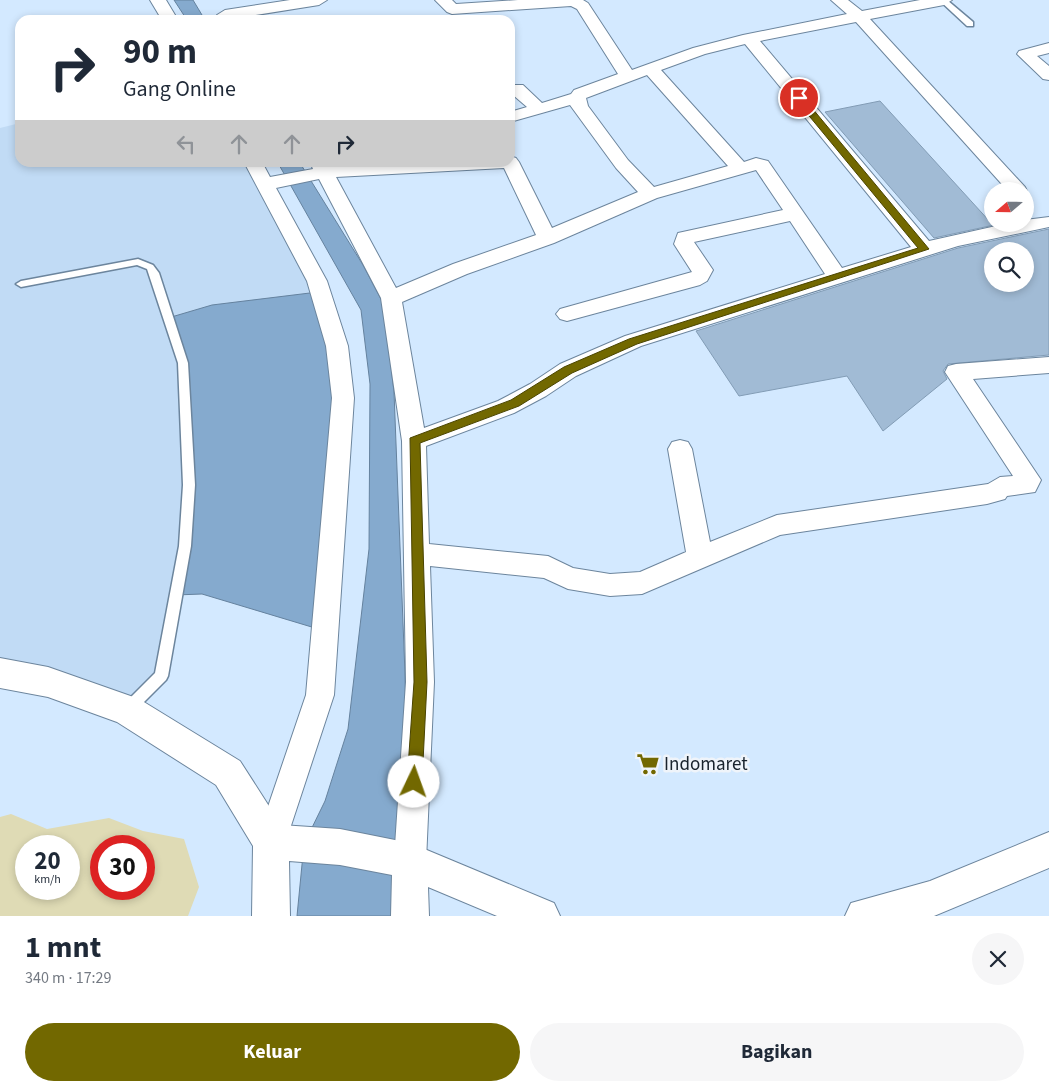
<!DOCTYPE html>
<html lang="id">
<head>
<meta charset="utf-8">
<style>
	body { margin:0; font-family:"Source Sans 3",sans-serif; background:#f6f6f7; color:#1f2937; height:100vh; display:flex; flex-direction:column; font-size:19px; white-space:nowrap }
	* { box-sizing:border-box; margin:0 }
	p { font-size:16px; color:#747a83 }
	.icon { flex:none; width:28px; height:28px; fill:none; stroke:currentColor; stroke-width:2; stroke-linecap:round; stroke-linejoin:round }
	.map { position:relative; height:916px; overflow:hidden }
	.side { display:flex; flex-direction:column; background:#fff; flex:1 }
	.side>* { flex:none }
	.guide { position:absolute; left:15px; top:15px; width:500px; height:152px; border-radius:15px; box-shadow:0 2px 8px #0003; background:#fff; color:#1f2937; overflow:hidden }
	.needle { width:32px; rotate:250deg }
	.fabs { position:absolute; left:984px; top:182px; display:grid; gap:10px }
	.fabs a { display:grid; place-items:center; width:50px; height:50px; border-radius:50%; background:#fff; box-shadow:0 2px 8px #0003; font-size:25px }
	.speed { position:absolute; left:15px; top:835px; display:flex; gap:10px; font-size:25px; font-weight:700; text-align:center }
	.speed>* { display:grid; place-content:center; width:65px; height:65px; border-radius:50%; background:#fff; box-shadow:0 2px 8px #0003; line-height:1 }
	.speed small { font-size:12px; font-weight:400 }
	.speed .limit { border:8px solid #d22; background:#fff; color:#111 }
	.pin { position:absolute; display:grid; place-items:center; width:42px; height:42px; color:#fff; margin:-21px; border:2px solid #fff; border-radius:50%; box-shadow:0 1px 5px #0007 }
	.me { position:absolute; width:55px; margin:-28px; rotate:3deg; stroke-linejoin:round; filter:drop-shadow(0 0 4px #0008) }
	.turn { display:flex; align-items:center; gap:18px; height:105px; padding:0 25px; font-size:22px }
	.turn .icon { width:65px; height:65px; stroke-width:2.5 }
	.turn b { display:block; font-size:35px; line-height:42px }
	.lanes { display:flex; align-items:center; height:48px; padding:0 25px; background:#0003; justify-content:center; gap:25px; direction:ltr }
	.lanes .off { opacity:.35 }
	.round { display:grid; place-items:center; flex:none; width:52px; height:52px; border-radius:26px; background:#f6f6f7 }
	.summary { display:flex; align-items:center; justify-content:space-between; height:85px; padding:0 25px }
	h1 { font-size:30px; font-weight:700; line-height:38px }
	.cta { display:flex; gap:10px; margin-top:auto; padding:10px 25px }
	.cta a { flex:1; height:58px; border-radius:30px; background:#726800; color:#fff; font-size:20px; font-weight:700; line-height:58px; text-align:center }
	.cta a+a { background:#f6f6f7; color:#1f2937 }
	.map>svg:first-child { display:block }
</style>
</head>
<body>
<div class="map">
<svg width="1049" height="916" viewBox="0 0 1049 916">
	<rect width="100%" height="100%" fill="#d3e9ff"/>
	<!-- built -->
	<path fill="#c1dbf5" d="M 20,123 L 20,162 L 253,163 L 318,292 L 297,295 L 183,363 L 189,485 L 161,676 L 127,710 L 0,673 L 0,128 Z"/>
	<!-- green -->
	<path fill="#dfdbb5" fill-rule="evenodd" d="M 11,814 L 47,829 L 109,818 L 143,831 L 184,839 L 199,887 L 188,916 L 0,916 L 0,817 ZM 26,846 L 69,846 L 69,889 L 26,889 ZM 101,846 L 144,846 L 144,889 L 101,889 Z"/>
	<!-- water -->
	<path fill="#85aace" stroke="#65829e" d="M 174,0 L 193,0 L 205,20 L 187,20 Z
		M 278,163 L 300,163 L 363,265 L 384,305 L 394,392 L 397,469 L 405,674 L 410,916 L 297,916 L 304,844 L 325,801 L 348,729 L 369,549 L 370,384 L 361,310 Z
		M 318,292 L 337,346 L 325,631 L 202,594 L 175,595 L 185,546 L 183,363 L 168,318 L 212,305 Z"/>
	<!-- building -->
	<path fill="#a1bbd5" stroke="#829cb5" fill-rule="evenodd" d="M 880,101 L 992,224 L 994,225 L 934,238 L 825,112 Z
		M 1049,229 L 1049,355 L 948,364 L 943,371 L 947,379 L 883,431 L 847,376 L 739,396 L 696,331 L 958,248 ZM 992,251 L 1025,251 L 1025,284 L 992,284 Z"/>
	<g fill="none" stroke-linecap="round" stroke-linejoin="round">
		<defs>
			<path id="service" d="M 939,0 L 947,0 L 973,22 L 973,26 L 967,26 Z
				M 138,259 L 153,265 L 159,273 L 188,363 L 195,485 L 191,546 L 168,676 L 166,680 L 133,713 L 128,715 L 123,713 L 121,709 L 123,705 L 155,673 L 179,546 L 183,485 L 178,363 L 147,269 L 137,265 L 21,287 L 16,284 L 21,281 Z"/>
			<path id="minor" d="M 150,0 L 166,0 L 178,20 L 162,20 Z
				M 290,0 L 327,0 L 319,5 L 225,20 L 217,15 L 225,10 Z
				M 435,0 L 452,0 L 456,4 L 518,0 L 583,0 L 588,3 L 632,70 L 693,48 L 743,35 L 847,14 L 831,0 L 848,0 L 862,11 L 920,0 L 952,0 L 944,5 L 870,19 L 1025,187 L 1027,191 L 1025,195 L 1025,191 L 1008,191 L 856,22 L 760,41 L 929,241 L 1005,224 L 1025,224 L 1025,220 L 1049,217 L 1049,227 L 958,246 L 641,346 L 576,376 L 546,396 L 514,413 L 426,446 L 429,544 L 548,556 L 573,568 L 610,574 L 640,572 L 686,552 L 668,449 L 672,442 L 680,440 L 688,442 L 692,449 L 710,542 L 777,515 L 988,484 L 1000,477 L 1013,476 L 945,372 L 948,366 L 956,364 L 1049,357 L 1049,373 L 973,379 L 1041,480 L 1035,492 L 1007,496 L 1005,499 L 987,504 L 780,535 L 642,594 L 610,596 L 568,589 L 544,578 L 430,566 L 434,682 L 426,861 L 421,872 L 410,877 L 399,872 L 394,861 L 406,682 L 402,441 L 381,298 L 319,179 L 276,188 L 327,281 L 348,346 L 354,398 L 334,695 L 282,853 L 271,857 L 260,853 L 256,842 L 306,695 L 332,398 L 326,346 L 307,281 L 244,162 L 262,162 L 270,177 L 313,169 L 310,162 L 328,162 L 331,166 L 371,162 L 510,162 L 510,156 L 516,158 L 519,162 L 552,228 L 638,192 L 616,168 L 570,105 L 510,122 L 510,112 L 527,107 L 513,95 L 510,95 L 510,85 L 523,85 L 542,103 L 571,94 L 574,90 L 618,74 L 577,9 L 571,6 L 452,14 L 447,12 ZM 745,44 L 911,247 L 842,268 L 768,161 L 756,158 L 744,162 L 661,70 L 705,54 ZM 647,75 L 728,166 L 654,187 L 628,160 L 588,106 L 586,98 ZM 504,168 L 536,235 L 453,264 L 396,288 L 336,177 ZM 756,170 L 783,210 L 678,233 L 674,244 L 692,272 L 560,309 L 556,314 L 560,319 L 567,321 L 700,285 L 707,281 L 713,270 L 694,242 L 790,221 L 825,274 L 625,336 L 560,364 L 530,384 L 498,401 L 424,428 L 402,302 L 467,274 L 554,243 L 657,198 Z
				M 1049,43 L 1049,53 L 1037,56 L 1049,66 L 1049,80 L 1043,79 L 1017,54 L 1019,51 Z"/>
			<path id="tertiary" d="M 0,658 L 48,667 L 139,699 L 240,761 L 281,825 L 340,829 L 410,843 L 554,903 L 560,916 L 497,916 L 428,887 L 429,916 L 391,916 L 392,875 L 340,865 L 289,861 L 290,916 L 252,916 L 253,846 L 216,785 L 117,722 L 48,697 L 0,688 Z
				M 1049,832 L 1049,868 L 934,916 L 845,916 L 851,903 L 930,881 Z"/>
		</defs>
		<!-- service casing -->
		<use href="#service" stroke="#6c859d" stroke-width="3"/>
		<!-- minor casing -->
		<use href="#minor" stroke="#6c859d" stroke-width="2"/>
		<!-- tertiary casing -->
		<use href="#tertiary" stroke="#6c859d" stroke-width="2"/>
		<!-- service -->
		<use href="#service" fill="#fff" fill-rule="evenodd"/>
		<!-- minor -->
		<use href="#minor" fill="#fff" fill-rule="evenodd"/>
		<!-- tertiary -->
		<use href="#tertiary" fill="#fff" fill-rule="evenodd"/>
	</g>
	<!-- route -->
	<path fill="#726800" stroke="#4a4400" d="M 799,96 L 802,96 L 929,249 L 637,344 L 572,373 L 519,406 L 420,443 L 427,682 L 422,782 L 420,786 L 414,789 L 409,786 L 407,782 L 414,682 L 410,438 L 511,400 L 564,367 L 629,339 L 918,248 L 796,100 L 796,96 Z"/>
	<!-- icons -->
	<defs>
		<symbol id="supermarket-bare" viewBox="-9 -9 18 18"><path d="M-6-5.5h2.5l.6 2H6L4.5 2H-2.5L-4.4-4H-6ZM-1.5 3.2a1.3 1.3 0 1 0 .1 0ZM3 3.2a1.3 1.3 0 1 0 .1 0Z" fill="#726800" stroke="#eff4fa" stroke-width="2.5" paint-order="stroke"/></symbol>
	</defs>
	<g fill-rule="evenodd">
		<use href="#supermarket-bare" x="632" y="748" width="32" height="32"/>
	</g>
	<g text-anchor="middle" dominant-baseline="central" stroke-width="5" stroke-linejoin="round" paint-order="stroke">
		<!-- near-poi labels -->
		<g font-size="19" fill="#19232d" stroke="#eff4fa" text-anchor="start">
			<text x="664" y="764">Indomaret</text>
		</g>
	</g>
</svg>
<div class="fabs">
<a><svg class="needle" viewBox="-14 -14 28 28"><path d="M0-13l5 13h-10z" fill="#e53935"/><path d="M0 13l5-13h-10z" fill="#747a83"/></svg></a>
<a><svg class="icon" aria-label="search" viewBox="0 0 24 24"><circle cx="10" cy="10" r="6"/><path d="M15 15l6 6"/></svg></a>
</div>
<div class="speed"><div>20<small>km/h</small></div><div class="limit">30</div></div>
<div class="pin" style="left:799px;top:98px;background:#d93025"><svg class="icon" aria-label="arrive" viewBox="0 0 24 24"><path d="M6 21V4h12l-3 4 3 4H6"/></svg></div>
<svg class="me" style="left:414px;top:782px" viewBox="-20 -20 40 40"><circle r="19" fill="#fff"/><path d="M0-13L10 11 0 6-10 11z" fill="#726800"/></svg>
<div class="guide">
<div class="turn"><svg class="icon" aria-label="right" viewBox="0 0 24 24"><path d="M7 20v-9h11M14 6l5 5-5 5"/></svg><div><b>90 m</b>Gang Online</div></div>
<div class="lanes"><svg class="icon off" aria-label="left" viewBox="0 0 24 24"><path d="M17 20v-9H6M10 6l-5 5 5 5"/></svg><svg class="icon off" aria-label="ahead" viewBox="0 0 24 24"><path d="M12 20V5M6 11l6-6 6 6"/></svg><svg class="icon off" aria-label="ahead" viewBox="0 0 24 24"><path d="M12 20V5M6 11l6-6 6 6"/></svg><svg class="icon" aria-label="right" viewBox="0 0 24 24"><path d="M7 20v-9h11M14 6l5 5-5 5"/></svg></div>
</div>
</div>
<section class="side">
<div class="summary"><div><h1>1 mnt</h1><p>340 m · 17:29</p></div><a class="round"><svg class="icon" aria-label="close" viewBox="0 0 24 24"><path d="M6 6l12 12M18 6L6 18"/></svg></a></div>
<div class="cta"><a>Keluar</a><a>Bagikan</a></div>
</section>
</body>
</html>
